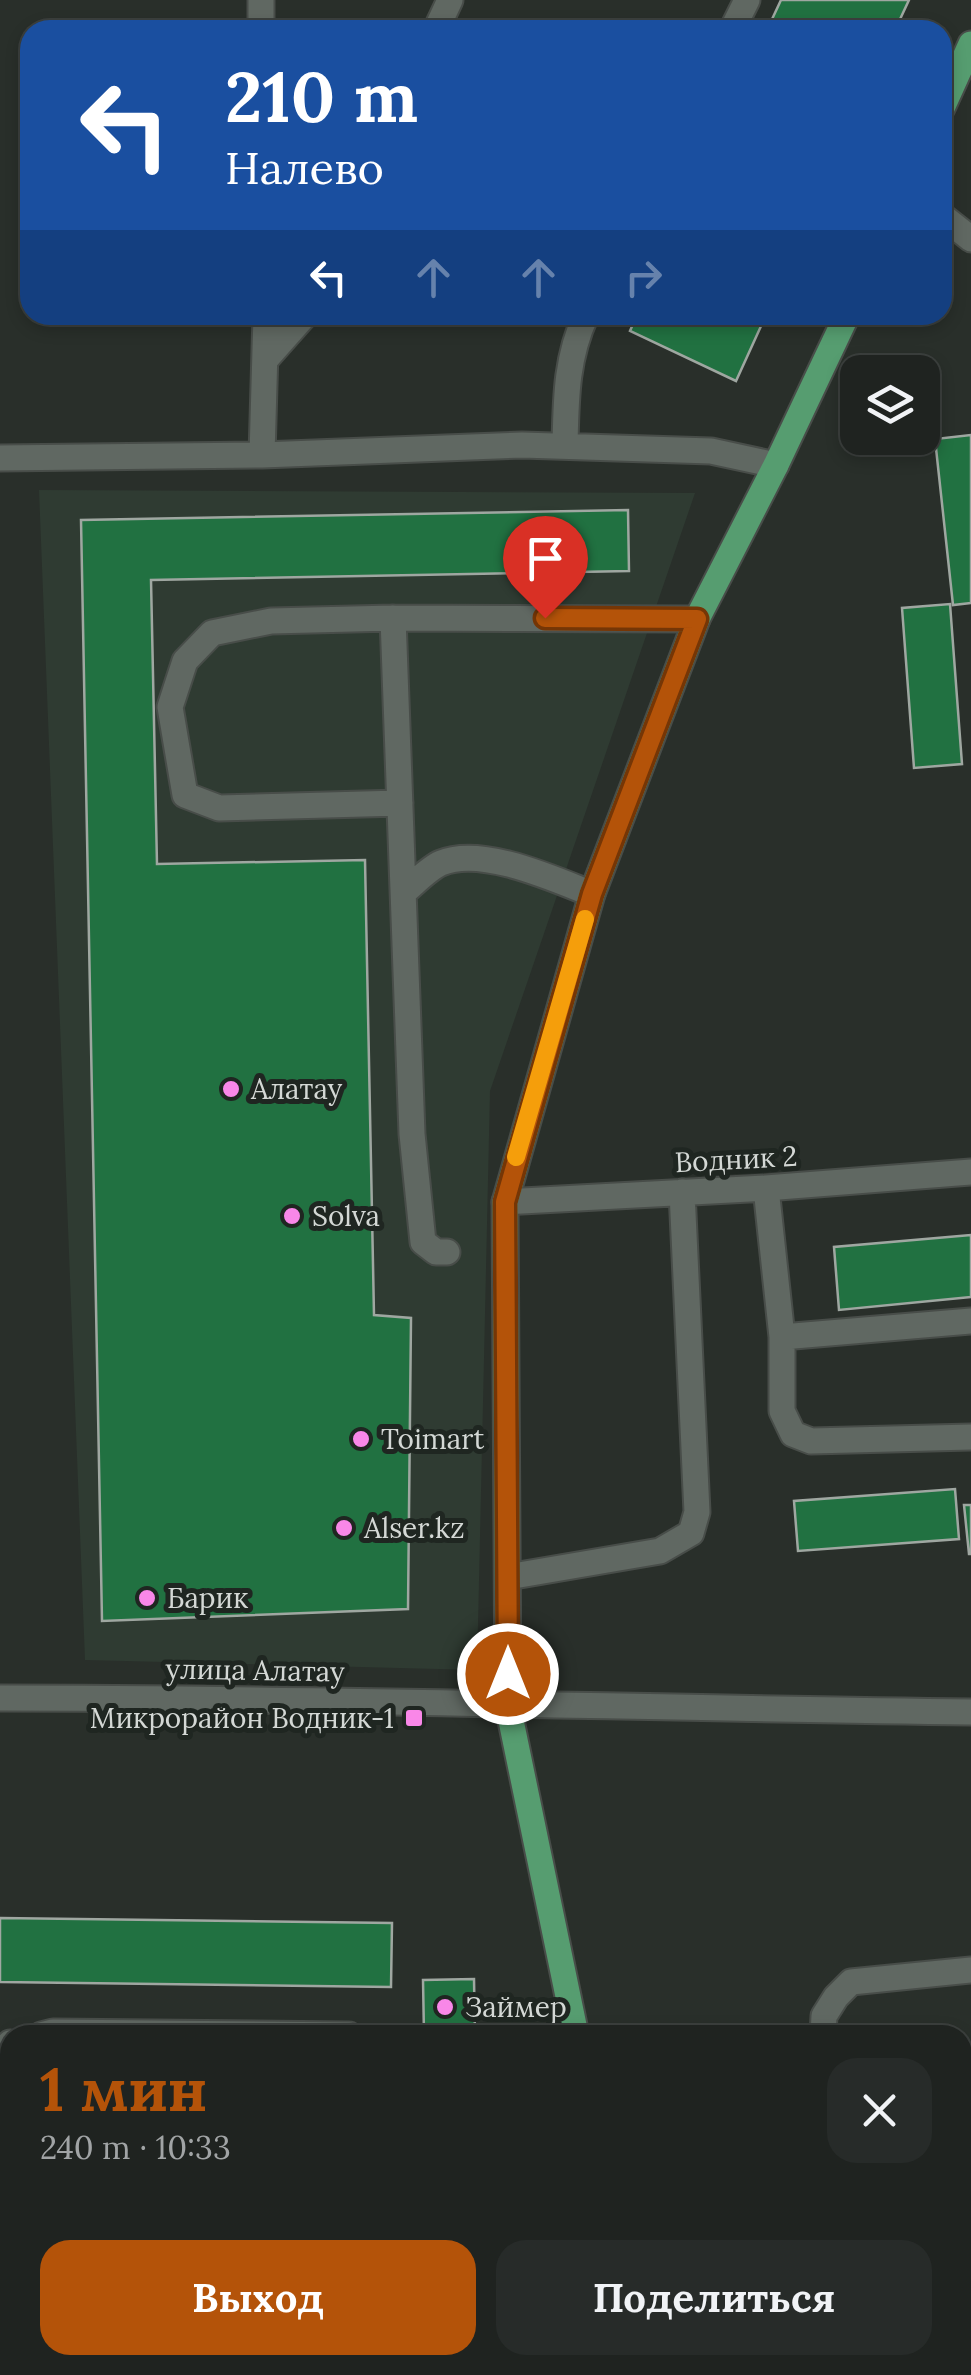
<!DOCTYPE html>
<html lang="ru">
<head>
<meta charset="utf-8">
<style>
	body { margin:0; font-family:Lora,serif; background:#272b29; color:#f1f3f6; height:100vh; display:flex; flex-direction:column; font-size:38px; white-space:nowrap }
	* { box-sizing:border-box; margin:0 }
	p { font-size:32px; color:#a1a4a5 }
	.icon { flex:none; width:55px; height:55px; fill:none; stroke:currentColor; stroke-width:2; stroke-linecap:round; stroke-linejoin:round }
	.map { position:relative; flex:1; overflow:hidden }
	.panel { position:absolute; left:0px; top:2025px; width:972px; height:350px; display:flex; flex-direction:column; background:#1f2320; border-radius:30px 30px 0 0; box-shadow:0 5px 15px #0003,0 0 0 2px #3c403e }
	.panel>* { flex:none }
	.top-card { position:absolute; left:20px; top:20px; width:932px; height:305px; border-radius:30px; box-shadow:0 5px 15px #0003,0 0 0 2px #3c403e; background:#1a4fa0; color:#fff; overflow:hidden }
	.tools { position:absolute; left:840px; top:355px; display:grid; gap:20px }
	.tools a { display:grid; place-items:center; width:100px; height:100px; border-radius:20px; background:#1f2320; box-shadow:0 5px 15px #0003,0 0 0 2px #3c403e; font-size:50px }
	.pin { position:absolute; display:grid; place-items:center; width:85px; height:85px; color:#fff; margin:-102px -42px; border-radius:50% 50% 50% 0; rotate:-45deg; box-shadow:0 0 10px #0007 }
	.pin .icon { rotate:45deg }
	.me { position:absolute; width:110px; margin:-55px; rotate:0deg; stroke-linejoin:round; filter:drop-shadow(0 0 8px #0008) }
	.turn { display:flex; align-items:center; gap:35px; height:210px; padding:0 40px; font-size:45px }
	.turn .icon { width:130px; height:130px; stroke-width:2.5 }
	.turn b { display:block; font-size:70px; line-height:85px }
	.lanes { display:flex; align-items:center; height:95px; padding:0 40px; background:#0003; justify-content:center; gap:50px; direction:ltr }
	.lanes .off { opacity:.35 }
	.round { display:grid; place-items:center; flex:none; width:105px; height:105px; border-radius:30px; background:#272b29 }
	.summary { display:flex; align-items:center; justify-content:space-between; height:170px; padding:0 40px }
	h1 { font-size:60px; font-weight:700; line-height:75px; color:#b45309 }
	.cta { display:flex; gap:20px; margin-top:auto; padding:20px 40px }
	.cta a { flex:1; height:115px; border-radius:30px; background:#b45309; color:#fff; font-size:40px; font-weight:700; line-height:115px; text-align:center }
	.cta a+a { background:#272b29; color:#f1f3f6 }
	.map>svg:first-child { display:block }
</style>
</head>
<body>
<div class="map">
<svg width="971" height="2375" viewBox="0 0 971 2375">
	<rect width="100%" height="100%" fill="#292f2a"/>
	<!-- built -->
	<path fill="#2f3b32" d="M 39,490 L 695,493 L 490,1091 L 477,1670 L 85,1660 Z"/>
	<!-- building -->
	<path fill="#217141" stroke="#9fa7a1" stroke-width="2.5" d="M 781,0 L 909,0 L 895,30 L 767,30 Z
		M 637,315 L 766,315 L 736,381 L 630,331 Z
		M 971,435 L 971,603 L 953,605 L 935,439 Z
		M 628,510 L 629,571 L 151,580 L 157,864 L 365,860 L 374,1315 L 411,1318 L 408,1609 L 102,1621 L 81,520 Z
		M 950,604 L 962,764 L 914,768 L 902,608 Z
		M 971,1235 L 971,1297 L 839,1310 L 834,1247 Z
		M 955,1489 L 959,1539 L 798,1551 L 794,1501 Z
		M 964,1505 L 971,1505 L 971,1554 L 969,1554 Z
		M 0,1918 L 392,1923 L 391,1987 L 0,1982 Z
		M 474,1979 L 475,2035 L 424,2035 L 423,1980 Z
		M 119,2365 L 175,2365 L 175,2375 L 119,2375 Z
		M 453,2365 L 502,2365 L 502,2375 L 453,2375 Z"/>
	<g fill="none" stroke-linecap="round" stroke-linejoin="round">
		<defs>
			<path id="minor" d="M 261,0 L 261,30
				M 436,30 L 450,0
				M 732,30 L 747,0
				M 942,216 L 971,239
				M 266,359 L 305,315
				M 565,446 C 566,399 566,358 586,315
				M 262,455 L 266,315
				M 0,458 L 262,455 L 522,445 L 711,451 L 776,465
				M 393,618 L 271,621 L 212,633 L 185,661 L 170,707 L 185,795 L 219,808 L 400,803
				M 404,892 C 415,883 429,868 441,863 C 482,846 554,879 592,894
				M 766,1188 L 782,1337 L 971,1321
				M 505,1202 L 766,1188 L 971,1172
				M 447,1252 L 436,1252 L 423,1242 L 412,1134 L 393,618 L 697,619
				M 782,1337 L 782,1411 L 793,1434 L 811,1441 L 971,1437
				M 508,1577 L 660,1551 L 691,1533 L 697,1512 L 682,1192
				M 0,1698 C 324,1698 647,1708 971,1712
				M 41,2035 L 53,2032 L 349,2035
				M 823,2035 L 824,2016 L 836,1997 L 851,1982 L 971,1970
				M 0,2052 L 10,2043
				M 200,2365 L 200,2375
				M 377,2365 L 378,2375
				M 877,2365 L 878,2375"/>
			<path id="major" d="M 942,108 L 971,44
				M 576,2035 L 508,1706 L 505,1202 L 592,894 L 697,619 L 776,465 L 847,315
				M 644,2365 L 646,2375"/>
		</defs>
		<!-- minor casing -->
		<use href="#minor" stroke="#484d49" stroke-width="29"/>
		<!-- major casing -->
		<use href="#major" stroke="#484d49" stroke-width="29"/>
		<!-- minor -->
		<use href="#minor" stroke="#606862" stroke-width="25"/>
		<!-- major -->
		<use href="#major" stroke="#569d70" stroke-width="25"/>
	</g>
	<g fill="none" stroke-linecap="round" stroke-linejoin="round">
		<defs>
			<path id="route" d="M 508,1674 L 505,1202 L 592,894 L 697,619 L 545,618"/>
		</defs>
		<!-- route casing -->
		<use href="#route" stroke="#753606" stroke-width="25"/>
		<!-- route -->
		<use href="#route" stroke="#b45309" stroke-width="18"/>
		<!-- slow -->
		<path stroke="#f59e0b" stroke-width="18" d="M 516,1157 L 585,919"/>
	</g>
	<!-- markers -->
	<g fill="#f987e8" stroke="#1f2621" stroke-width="4">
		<circle cx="231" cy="1089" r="10"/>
		<circle cx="292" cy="1216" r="10"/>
		<circle cx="361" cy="1439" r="10"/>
		<circle cx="344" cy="1528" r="10"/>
		<circle cx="147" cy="1598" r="10"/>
		<rect x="404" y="1708" width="20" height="20" rx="5"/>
		<circle cx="445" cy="2007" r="10"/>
	</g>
	<g text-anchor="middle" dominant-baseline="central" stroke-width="10" stroke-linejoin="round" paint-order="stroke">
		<!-- poi labels -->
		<g font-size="28" fill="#d4d8d5" stroke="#1f2621" text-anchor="start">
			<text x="251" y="1089">Алатау</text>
			<text x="312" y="1216">Solva</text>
			<text x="381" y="1439">Toimart</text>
			<text x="364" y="1528">Alser.kz</text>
			<text x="167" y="1598">Барик</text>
			<text x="394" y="1718" text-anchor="end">Микрорайон Водник-1</text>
			<text x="465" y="2007">Займер</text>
		</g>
		<!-- street labels -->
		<g font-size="28" fill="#d4d8d5" stroke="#1f2621">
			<text transform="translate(736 1159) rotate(-3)">Водник 2</text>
			<text transform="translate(255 1670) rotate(1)">улица Алатау</text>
		</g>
	</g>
</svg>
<div class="tools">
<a><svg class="icon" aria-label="layers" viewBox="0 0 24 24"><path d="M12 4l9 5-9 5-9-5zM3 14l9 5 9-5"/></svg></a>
</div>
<div class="pin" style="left:545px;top:618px;background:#d93025"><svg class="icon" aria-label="arrive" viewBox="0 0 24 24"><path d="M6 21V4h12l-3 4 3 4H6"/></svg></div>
<svg class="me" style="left:508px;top:1674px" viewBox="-20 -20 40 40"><circle r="17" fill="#b45309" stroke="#fff" stroke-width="3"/><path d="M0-11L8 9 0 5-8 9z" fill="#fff"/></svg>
<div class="top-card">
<div class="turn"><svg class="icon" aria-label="left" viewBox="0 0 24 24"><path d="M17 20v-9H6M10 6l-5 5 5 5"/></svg><div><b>210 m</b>Налево</div></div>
<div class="lanes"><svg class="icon" aria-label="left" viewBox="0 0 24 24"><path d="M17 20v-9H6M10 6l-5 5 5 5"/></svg><svg class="icon off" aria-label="ahead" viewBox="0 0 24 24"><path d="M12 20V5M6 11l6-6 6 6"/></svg><svg class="icon off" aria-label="ahead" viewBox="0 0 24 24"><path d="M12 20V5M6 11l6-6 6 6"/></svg><svg class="icon off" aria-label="right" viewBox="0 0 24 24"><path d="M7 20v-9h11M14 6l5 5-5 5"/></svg></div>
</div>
<section class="panel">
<div class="summary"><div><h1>1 мин</h1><p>240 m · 10:33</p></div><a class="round"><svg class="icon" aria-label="close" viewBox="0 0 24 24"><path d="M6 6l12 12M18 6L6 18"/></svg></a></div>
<div class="cta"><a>Выход</a><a>Поделиться</a></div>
</section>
</div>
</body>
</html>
